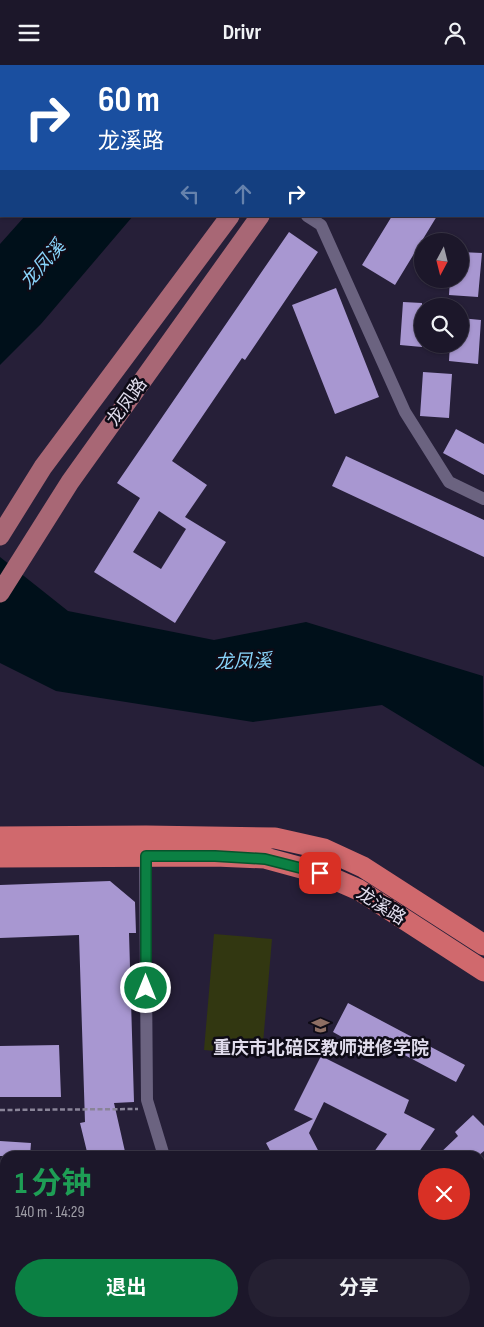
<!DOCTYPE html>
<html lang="zh">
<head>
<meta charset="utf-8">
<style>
	body { margin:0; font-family:"Sofia Sans Condensed","Noto Sans SC",sans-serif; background:#252032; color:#f1f3f6; height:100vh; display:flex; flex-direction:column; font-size:19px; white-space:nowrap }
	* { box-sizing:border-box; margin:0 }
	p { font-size:16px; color:#a09fa8 }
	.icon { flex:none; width:28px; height:28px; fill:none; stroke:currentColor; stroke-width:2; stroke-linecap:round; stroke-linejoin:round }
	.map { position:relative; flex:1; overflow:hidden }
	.sheet { position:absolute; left:0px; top:1086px; width:485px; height:176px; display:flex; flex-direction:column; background:#1c172a; border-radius:15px 15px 0 0; box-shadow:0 1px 4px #0004,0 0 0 1px #3a3647 }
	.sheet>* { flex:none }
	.hud { position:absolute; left:0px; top:0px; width:485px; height:152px; box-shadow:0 1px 4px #0004,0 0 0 1px #3a3647; background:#1a4fa0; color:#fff; overflow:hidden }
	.needle { width:32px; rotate:187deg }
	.fabs { position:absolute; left:414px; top:168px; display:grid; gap:10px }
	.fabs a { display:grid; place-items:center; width:55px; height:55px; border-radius:50%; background:#1c172a; box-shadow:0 1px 4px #0004,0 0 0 1px #3a3647; font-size:25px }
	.pin { position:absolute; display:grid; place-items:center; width:42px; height:42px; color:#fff; margin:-21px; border-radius:10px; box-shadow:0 2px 8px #0006 }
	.me { position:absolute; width:55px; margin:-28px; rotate:0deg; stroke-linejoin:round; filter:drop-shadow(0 0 4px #0008) }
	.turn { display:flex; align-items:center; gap:18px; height:105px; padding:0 15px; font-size:22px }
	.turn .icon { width:65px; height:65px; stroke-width:2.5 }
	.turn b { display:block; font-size:35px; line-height:42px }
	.lanes { display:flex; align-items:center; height:48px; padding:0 15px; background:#0003; justify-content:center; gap:25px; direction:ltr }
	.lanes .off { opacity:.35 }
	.round { display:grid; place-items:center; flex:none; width:52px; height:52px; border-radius:26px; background:#252032 }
	.head { display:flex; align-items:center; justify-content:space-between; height:85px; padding:0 15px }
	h1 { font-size:30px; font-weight:700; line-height:38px; color:#1e9e55 }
	.primary-button { display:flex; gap:10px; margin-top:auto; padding:10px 15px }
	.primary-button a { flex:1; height:58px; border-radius:30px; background:#0b8043; color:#fff; font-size:20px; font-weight:700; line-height:58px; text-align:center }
	.primary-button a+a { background:#252032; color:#f1f3f6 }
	header { display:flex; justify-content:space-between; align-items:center; height:65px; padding:0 15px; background:#1c172a; font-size:22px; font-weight:700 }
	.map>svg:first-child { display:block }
</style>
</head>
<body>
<header><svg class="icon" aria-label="menu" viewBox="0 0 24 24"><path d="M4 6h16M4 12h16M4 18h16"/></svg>Drivr<svg class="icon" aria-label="person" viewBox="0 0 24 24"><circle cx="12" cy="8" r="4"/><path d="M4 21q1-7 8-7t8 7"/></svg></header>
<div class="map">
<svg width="484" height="1262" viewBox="0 0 484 1262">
	<rect width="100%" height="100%" fill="#261f38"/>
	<!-- green -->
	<path fill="#323711" d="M 214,869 L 272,874 L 262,990 L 204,985 Z"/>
	<!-- water -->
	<path fill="#00101a" d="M 25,151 L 133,151 L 41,259 L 0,300 L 0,179 Z
		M 0,492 L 68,546 L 214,575 L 306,557 L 483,611 L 484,702 L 382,640 L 253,657 L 56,626 L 0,598 Z"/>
	<!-- building -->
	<path fill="#a897d1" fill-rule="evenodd" d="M 392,151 L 437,151 L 395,220 L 362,200 Z
		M 289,167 L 318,187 L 245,295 L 242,293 L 172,396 L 207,420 L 185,452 L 226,477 L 175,558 L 94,507 L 140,433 L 117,418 ZM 159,446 L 186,464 L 161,504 L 133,487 Z
		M 460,187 L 482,188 L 478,232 L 449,230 L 450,214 L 460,214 Z
		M 336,223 L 379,332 L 335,349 L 292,240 Z
		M 403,237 L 422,238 L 422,282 L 400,280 Z
		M 460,253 L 481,255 L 478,299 L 449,296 L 450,279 L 460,279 Z
		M 423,307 L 452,309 L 449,353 L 420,351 Z
		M 456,364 L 484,379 L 484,410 L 443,388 Z
		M 346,391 L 484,455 L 484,492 L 332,421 Z
		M 110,816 L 135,837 L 136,868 L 129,868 L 134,1037 L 114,1038 L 126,1091 L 88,1091 L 80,1058 L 85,1057 L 79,870 L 0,873 L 0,820 Z
		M 348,938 L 465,1000 L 456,1017 L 374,974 L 367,986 L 333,967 Z
		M 59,980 L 61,1032 L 0,1032 L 0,981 Z
		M 321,991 L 409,1035 L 404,1048 L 435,1064 L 416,1091 L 371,1091 L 387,1069 L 324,1037 L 309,1068 L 321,1091 L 273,1091 L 266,1078 L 313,1054 L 294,1045 Z
		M 473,1050 L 484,1061 L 484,1086 L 478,1091 L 437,1091 L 458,1071 L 455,1067 Z
		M 0,1076 L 31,1078 L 30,1091 L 0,1091 Z"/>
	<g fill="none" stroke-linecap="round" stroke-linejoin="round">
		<!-- path -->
		<path stroke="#898498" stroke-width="2.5" stroke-dasharray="5 2.5" stroke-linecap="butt" d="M 0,1045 L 138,1044"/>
		<!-- street -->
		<path stroke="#6b6380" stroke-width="12" d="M 307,151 L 321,160 L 405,347 L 449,417 L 484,434
			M 145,791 L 147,1035 L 164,1091
			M 217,1258 L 218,1262"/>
		<!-- primary -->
		<path stroke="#a86775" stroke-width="19" d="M 336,1 L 337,0
			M 353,1 L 354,0
			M 0,471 L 43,402 L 230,151
			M 0,528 L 70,417 L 260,151"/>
		<!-- highway -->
		<path stroke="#d0696d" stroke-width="21" d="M 0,772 L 146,771 L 275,773 L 324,784 L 363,802 L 484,880
			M 0,792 L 215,791 L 265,793 L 320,808 L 359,825 L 484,906"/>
	</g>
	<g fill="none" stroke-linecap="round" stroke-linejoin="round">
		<defs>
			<path id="route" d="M 146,923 L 146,791 L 215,791 L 265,794 L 320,808"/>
		</defs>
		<!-- route casing -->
		<use href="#route" stroke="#07532c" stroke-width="12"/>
		<!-- route -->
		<use href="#route" stroke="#0b8043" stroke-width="9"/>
	</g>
	<!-- icons -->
	<defs>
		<symbol id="university-bare" viewBox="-9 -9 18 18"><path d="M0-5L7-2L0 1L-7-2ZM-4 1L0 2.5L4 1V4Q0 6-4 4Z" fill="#8d6e63" stroke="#0e0b16" stroke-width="2.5" paint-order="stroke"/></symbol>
	</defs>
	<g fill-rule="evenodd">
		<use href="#university-bare" x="308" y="948" width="25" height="25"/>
	</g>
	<g text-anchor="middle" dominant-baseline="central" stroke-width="5" stroke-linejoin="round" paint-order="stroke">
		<!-- street labels -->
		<g font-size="18" fill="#e0dcec" stroke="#0e0b16">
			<text transform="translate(127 337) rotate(-54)">龙凤路</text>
			<text transform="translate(381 841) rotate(32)">龙溪路</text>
		</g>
		<!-- poi labels -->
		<g font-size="18" font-weight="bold" fill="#e0dcec" stroke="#0e0b16">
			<text x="321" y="983">重庆市北碚区教师进修学院</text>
		</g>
		<!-- water labels -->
		<g font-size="19" font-style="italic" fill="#89d4fb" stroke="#0e0b16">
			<text transform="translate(43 200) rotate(-49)">龙凤溪</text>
			<text transform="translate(243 597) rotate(-2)">龙凤溪</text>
		</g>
	</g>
</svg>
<div class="fabs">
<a><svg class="needle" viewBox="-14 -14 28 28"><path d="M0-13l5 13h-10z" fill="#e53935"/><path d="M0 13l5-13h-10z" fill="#a09fa8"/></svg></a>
<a><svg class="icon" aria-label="search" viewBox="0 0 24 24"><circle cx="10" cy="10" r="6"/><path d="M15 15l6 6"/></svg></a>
</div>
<div class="pin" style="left:320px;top:808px;background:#d93025"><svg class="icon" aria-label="arrive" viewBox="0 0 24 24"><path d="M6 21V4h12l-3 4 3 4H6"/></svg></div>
<svg class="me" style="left:146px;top:923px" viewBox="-20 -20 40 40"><circle r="17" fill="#0b8043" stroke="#fff" stroke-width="3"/><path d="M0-11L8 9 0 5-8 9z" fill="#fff"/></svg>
<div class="hud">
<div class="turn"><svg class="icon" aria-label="right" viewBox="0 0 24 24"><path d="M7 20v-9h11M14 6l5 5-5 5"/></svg><div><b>60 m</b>龙溪路</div></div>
<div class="lanes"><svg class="icon off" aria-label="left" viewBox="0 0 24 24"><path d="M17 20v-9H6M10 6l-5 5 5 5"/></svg><svg class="icon off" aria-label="ahead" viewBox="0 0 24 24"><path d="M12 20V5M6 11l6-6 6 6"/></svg><svg class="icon" aria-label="right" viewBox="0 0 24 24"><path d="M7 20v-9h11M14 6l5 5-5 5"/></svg></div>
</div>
<section class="sheet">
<div class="head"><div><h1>1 分钟</h1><p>140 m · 14:29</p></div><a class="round" style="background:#d93025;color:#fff"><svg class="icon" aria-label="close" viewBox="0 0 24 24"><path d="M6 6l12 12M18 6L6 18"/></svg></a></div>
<div class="primary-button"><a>退出</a><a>分享</a></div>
</section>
</div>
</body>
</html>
